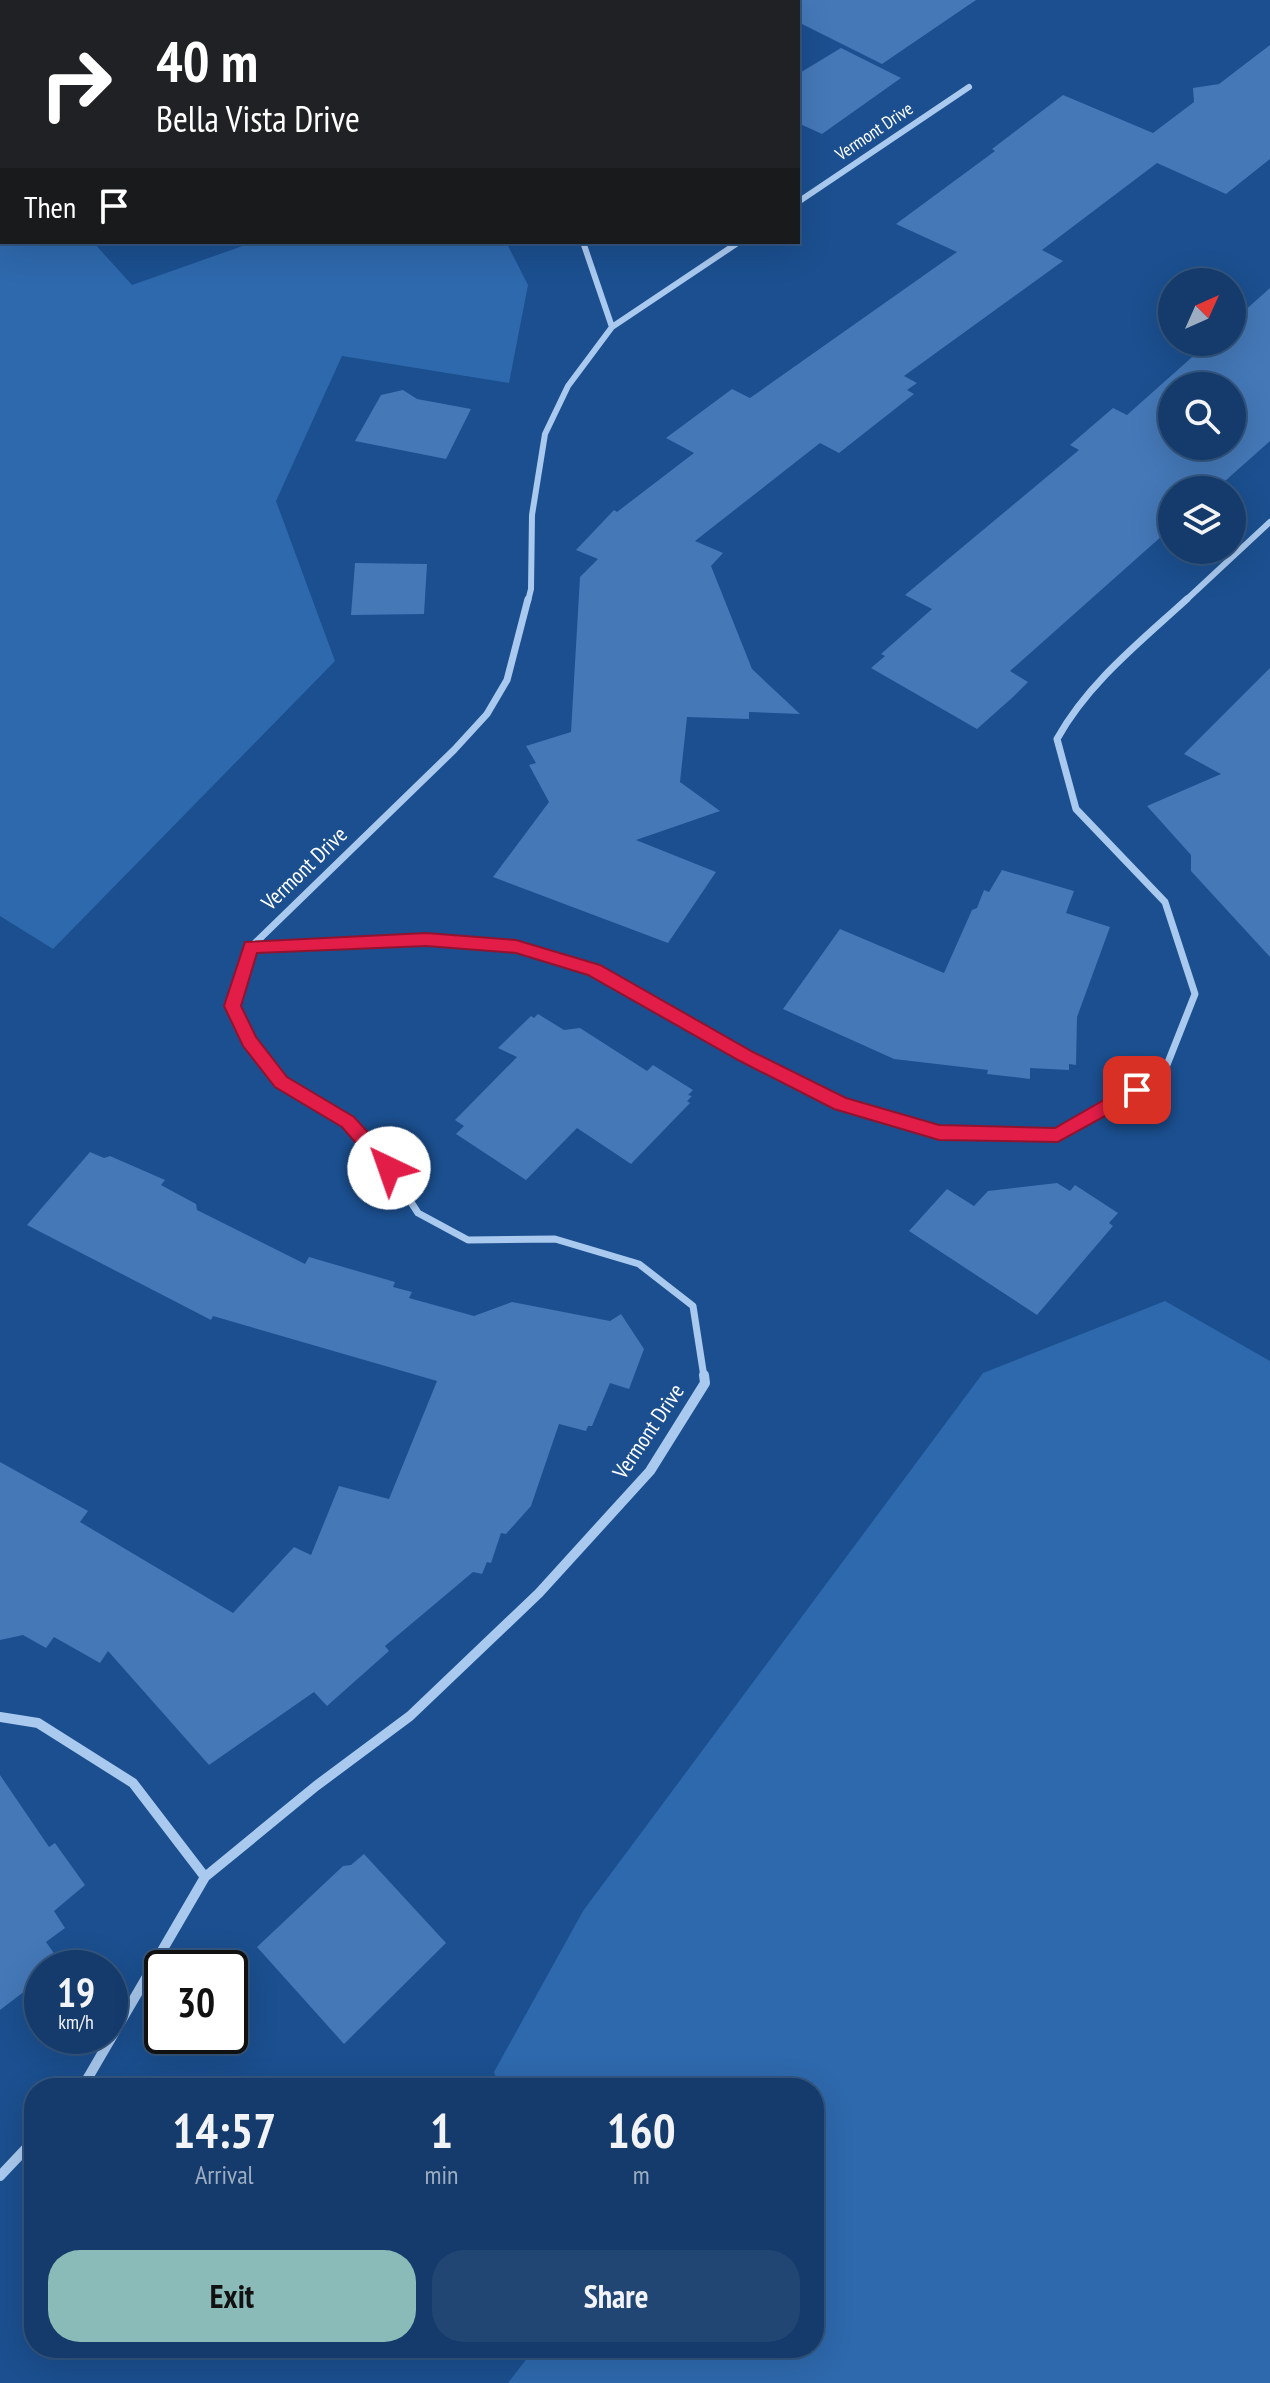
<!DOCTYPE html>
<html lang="en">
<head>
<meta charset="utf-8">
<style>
	body { margin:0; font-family:"PT Sans Narrow",sans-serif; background:#214673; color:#f1f3f6; height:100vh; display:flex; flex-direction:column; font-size:30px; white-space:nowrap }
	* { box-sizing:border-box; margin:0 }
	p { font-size:26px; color:#9dadc1 }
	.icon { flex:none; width:44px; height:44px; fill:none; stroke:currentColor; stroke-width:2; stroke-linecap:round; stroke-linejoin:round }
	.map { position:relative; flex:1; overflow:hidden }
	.side { position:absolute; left:24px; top:2078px; width:800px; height:280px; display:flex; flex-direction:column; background:#143b6b; border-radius:32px; box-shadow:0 8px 32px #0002,0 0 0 2px #33557e }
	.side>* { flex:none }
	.guide { position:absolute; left:0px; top:0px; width:800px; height:244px; box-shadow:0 8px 32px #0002,0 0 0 2px #33557e; background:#202124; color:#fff; overflow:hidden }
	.needle { width:52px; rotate:45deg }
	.controls { position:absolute; left:1158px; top:268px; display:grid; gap:16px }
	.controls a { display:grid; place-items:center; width:88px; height:88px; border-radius:50%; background:#143b6b; box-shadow:0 8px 32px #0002,0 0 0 2px #33557e; font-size:40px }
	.speed { position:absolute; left:24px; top:1950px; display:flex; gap:16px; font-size:40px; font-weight:700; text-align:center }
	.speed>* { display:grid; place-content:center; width:104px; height:104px; border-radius:50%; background:#143b6b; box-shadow:0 8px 32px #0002,0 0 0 2px #33557e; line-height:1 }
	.speed small { font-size:20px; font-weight:400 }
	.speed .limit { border:4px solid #111; border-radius:12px; background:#fff; color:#111 }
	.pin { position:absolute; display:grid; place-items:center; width:68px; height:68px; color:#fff; margin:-34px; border-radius:16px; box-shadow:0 4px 12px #0006 }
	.me { position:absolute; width:88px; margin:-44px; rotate:318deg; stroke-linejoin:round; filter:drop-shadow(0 0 6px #0008) }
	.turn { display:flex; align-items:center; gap:28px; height:168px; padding:0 24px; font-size:36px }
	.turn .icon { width:104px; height:104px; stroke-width:2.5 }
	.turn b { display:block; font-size:56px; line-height:68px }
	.then { display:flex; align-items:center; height:76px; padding:0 24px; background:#0003; gap:16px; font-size:30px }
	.eta { display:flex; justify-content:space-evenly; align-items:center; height:136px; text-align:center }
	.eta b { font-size:48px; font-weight:600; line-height:56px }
	.button { display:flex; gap:16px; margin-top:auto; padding:16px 24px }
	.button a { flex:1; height:92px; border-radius:32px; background:#8bbbb9; color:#111; font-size:32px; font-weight:600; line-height:92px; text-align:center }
	.button a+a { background:#214673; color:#f1f3f6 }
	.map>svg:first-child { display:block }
</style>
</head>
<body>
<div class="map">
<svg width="1270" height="2383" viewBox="0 0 1270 2383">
	<rect width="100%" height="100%" fill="#1b4f8f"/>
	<!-- green -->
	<path fill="#2e69ad" d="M 0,155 L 2,242 L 93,242 L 132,285 L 254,242 L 506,242 L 528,285 L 509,383 L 342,356 L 276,501 L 335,661 L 53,949 L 0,916 Z
		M 1165,1301 L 1270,1361 L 1270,2383 L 508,2383 L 535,2348 L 814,2348 L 814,2088 L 500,2088 L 494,2072 L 583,1911 L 983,1373 Z"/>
	<!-- building -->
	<path fill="#4478b7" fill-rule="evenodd" d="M 755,0 L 976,0 L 882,64 L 798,22 L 798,2 Z
		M 1270,45 L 1270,159 L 1226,194 L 1157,163 L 1042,250 L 1063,261 L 904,376 L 917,383 L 907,390 L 914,394 L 839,453 L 820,443 L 695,541 L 723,553 L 711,566 L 752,669 L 800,714 L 749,712 L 749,719 L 687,717 L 680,782 L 720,811 L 636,840 L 716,872 L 668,943 L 493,877 L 549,802 L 529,765 L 536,763 L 526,746 L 571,732 L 580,577 L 598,559 L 576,550 L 614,510 L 617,512 L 694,453 L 666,438 L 732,389 L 750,398 L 957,252 L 896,224 L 995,151 L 992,149 L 1063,95 L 1153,133 L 1194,102 L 1193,88 L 1219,84 Z
		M 841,48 L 901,78 L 822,134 L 798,123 L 798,74 Z
		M 1270,288 L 1270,441 L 1215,490 L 1172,490 L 1172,527 L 1010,671 L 1028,682 L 1013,697 L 977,729 L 871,668 L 885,656 L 881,654 L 932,609 L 905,595 L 1079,450 L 1070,445 L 1113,408 L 1127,415 L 1209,342 L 1232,342 L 1232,322 ZM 1172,386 L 1232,386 L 1232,446 L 1172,446 Z
		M 403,390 L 417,399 L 471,409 L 446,459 L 355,441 L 381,395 Z
		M 355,563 L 427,564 L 424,614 L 351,615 Z
		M 1270,668 L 1270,957 L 1191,871 L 1191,855 L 1147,806 L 1221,774 L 1184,754 Z
		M 1002,870 L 1074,891 L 1066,913 L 1110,927 L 1077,1017 L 1076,1065 L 1069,1064 L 1069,1070 L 1030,1068 L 1030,1079 L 987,1074 L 988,1070 L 894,1059 L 783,1009 L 840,929 L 944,973 L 972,910 L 977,908 L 984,890 L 989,892 Z
		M 538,1014 L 564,1030 L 580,1028 L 647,1071 L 653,1065 L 693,1090 L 688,1095 L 692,1096 L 687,1101 L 690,1103 L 631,1164 L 577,1128 L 526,1180 L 456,1134 L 464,1126 L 455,1120 L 517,1057 L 498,1048 L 531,1016 L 534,1018 Z
		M 90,1152 L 104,1158 L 110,1156 L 165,1180 L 161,1185 L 196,1204 L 197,1210 L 305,1264 L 309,1257 L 395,1282 L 393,1287 L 412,1292 L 409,1298 L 474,1316 L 512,1302 L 610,1321 L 621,1314 L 644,1349 L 629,1389 L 610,1383 L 592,1426 L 588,1426 L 586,1431 L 559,1424 L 531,1506 L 506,1534 L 501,1533 L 491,1563 L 487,1562 L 482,1574 L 473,1572 L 385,1646 L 389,1651 L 327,1706 L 314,1692 L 209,1765 L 108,1651 L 100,1663 L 54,1637 L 46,1648 L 23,1635 L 0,1640 L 0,1462 L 88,1511 L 80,1522 L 233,1613 L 294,1547 L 311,1555 L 339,1486 L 389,1499 L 437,1381 L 213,1316 L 211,1320 L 27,1225 Z
		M 1057,1183 L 1070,1191 L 1075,1185 L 1118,1213 L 1109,1223 L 1113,1226 L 1037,1315 L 909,1231 L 947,1189 L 974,1206 L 988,1191 Z
		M 0,1775 L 49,1847 L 55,1843 L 85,1885 L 54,1911 L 65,1928 L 46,1942 L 61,1963 L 54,1968 L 42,1968 L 42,1978 L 0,2010 Z
		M 364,1854 L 446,1943 L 344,2044 L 257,1947 L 343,1866 L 351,1865 Z"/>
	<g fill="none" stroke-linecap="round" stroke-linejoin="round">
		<!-- minor-far2 -->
		<path stroke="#a9c9ee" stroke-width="6" d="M 320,2 L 324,0
			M 798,202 L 969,87
			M 583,242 L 612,327
			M 528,601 L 531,589 L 532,515 L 545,434 L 568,386 L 612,327 L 739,242
			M 1185,601 L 1270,522"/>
		<!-- minor-far1 -->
		<path stroke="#a9c9ee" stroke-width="7" d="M 528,599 L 507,680 L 487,714 L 454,750 L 251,947 L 232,1006 L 249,1041 L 281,1082 L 348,1122 L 389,1168 L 418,1213 L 468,1240 L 555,1239 L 639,1264 L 693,1306 L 704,1377
			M 252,947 L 426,939 L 516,946 L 594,970 L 747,1056 L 841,1104 L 939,1132 L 1058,1135 L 1163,1075 L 1195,994 L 1165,902 L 1076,809 L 1057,739 C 1088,683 1140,642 1187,599"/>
		<!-- minor -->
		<path stroke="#a9c9ee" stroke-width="10" d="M 0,1717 L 38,1723 L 133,1783 L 205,1877
			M 82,2088 L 205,1877 L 316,1786 L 410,1716 L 539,1593 L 650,1471 L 705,1383 L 704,1375
			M 0,2176 L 34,2140"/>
	</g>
	<!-- route -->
	<path fill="#e11d48" stroke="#92132f" stroke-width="2" d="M 426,933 L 516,940 L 600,965 L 753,1052 L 846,1098 L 939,1125 L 1055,1128 L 1130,1085 L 1143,1085 L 1145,1090 L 1143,1095 L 1058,1142 L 939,1140 L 834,1109 L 740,1061 L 588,975 L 516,953 L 426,946 L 257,953 L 241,1006 L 256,1037 L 287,1077 L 354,1117 L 396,1163 L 398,1168 L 389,1176 L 383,1174 L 342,1127 L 275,1087 L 243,1046 L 224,1006 L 245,942 Z"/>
	<g text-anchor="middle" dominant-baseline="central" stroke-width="7" stroke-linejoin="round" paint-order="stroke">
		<!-- far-street labels -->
		<g font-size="18" fill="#fff" stroke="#1b4f8f">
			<text transform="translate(874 131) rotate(-34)">Vermont Drive</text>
		</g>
		<!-- street labels -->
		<g font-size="22" fill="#fff" stroke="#1b4f8f">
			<text transform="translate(304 868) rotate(-44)">Vermont Drive</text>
			<text transform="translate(648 1431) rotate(-56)">Vermont Drive</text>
		</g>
	</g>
</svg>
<div class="controls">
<a><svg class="needle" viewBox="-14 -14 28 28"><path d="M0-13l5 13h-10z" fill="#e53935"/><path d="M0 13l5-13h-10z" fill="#9dadc1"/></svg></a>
<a><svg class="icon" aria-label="search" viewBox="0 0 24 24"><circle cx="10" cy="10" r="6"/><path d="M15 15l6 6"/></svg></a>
<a><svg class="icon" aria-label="layers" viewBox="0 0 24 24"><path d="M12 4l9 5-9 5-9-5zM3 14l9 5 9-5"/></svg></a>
</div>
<div class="speed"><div>19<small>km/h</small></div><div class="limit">30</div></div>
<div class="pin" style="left:1137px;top:1090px;background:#d93025"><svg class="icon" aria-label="arrive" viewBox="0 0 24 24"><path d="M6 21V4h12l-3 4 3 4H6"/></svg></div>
<svg class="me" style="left:389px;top:1168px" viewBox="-20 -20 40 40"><circle r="19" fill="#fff"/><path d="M0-13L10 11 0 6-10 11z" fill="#e11d48"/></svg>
<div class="guide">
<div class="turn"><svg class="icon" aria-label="right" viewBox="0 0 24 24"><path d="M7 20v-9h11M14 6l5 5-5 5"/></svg><div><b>40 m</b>Bella Vista Drive</div></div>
<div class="then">Then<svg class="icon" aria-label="arrive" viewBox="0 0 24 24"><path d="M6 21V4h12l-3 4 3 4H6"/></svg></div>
</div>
<section class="side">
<div class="eta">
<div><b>14:57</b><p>Arrival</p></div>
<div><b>1</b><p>min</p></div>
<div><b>160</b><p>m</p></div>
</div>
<div class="button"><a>Exit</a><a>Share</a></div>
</section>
</div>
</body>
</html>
